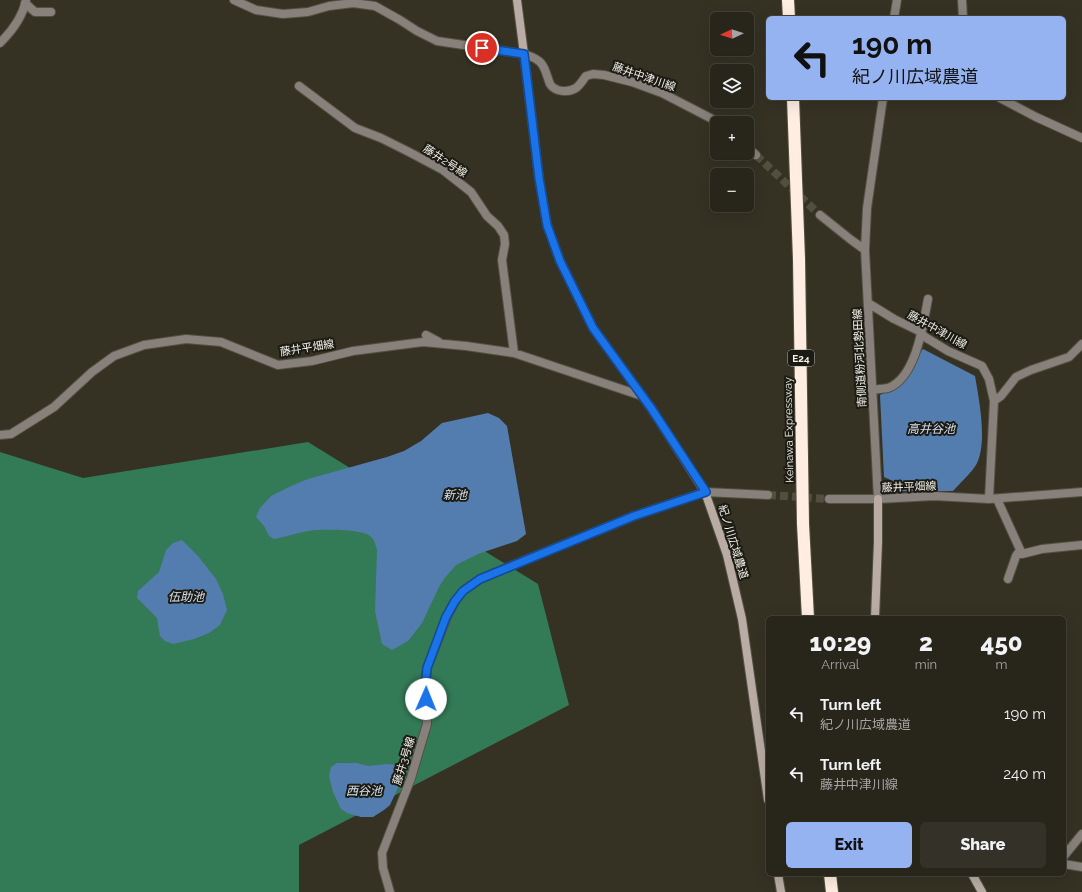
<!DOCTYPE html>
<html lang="en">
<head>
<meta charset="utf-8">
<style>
	body { margin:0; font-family:Raleway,"Noto Sans JP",sans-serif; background:#343228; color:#f1f3f6; height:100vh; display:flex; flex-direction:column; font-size:15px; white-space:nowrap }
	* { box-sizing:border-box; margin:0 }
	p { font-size:13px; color:#a5a5a3 }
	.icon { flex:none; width:22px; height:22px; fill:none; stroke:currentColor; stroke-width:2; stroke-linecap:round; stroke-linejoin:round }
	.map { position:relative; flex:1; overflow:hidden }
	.side { position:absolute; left:766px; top:616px; width:300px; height:260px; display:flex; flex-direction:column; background:#28261b; border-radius:6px; box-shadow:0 4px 16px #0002,0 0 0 1px #44433a }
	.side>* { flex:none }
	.hud { position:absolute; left:766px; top:16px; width:300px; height:84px; border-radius:6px; box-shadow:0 4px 16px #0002,0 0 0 1px #44433a; background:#95b2f1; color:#111; overflow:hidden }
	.needle { width:26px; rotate:266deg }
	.controls { position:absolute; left:710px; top:12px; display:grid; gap:8px }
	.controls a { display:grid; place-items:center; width:44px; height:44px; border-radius:6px; background:#28261b; box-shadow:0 4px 16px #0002,0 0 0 1px #44433a; font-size:20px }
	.pin { position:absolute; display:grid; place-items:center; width:34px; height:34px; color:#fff; margin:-17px; border:2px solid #fff; border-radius:50%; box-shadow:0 1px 4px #0007 }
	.me { position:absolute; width:44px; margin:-22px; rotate:1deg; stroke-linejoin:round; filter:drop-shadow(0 0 3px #0008) }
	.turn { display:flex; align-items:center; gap:14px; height:84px; padding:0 20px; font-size:18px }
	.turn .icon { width:52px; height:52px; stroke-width:2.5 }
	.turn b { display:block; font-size:28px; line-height:34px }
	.eta { display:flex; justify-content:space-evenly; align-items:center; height:68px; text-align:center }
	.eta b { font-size:24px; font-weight:800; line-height:28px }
	.button { display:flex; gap:8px; margin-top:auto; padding:8px 20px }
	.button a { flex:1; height:46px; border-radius:6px; background:#95b2f1; color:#111; font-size:16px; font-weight:800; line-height:46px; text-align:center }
	.button a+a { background:#343228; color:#f1f3f6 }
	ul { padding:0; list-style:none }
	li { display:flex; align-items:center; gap:12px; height:60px; padding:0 20px }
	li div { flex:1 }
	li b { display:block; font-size:15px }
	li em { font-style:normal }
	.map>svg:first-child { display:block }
</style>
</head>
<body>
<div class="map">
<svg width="1082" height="892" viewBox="0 0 1082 892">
	<rect width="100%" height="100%" fill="#353224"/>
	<!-- forest -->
	<path fill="#337a57" d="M 308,442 L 538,584 L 569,705 L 299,845 L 299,892 L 0,892 L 0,452 L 83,478 Z"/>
	<!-- water -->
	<path fill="#547daf" d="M 923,349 L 975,376 C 979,400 988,443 976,465 C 972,472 959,484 953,491 L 899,491 L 893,481 L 884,477 L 880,395 L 890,390 Z
		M 488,413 L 499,418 L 507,426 L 526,534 L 517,541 L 478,554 L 456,565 L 444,579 L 439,587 L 422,623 L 408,641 L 392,650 L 382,644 L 375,611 L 377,550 C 375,544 375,540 370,536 C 362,529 319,529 308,531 C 297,533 285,537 274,539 L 269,536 L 264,526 L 256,517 L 260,508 L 271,496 L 291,486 L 308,479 L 387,457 L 404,451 L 421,441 L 442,423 Z
		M 182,540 L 198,556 L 216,579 L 223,594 L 227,610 L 220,625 L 209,633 L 194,639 L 173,644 L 165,641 L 160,636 L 157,618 L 137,598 L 138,591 L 159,572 L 166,550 L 173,543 Z
		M 337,763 L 357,763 L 368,766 L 387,764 L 398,765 L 402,771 L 401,781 L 390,805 L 384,810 L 373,817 L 361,817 L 347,813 L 341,809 L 333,792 L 329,776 L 331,767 Z"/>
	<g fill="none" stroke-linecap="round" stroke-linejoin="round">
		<!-- street-tunnel -->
		<path stroke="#524f41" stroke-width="8" stroke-dasharray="8 4" stroke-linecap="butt" d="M 756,155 L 820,215
			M 768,495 L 829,499"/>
		<defs>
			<path id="street" d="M 234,0 L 256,10 L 283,14 L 308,12 L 329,6 L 353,3 L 375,6 L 400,20 L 417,31 L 437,41 L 524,54 C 530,56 537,58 541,63 C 546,69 547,77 550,84 C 555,92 568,93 576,88 C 580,85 583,80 586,76 L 593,74 L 604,75 L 632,82 L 662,93 L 720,123
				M 962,0 L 963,18
				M 25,3 L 35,12 L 51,12
				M 894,18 L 897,0
				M 0,43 C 12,31 23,16 26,0
				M 299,86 L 355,128 L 381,138 L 409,152 L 443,170 L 471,192 L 487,216 L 498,226 L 504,235 L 505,244 L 502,260 L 514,353
				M 1000,98 L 1036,117 L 1082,138
				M 747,147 L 756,155
				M 820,215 L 850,239 L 865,250
				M 868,303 L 894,319 L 919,331 L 925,337 L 948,351 L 982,366 L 989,379 L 994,401 L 989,499
				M 426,335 L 439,342
				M 872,390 C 877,389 883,389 888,388 C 916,378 923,325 928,299
				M 994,401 L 1001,396 L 1016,377 L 1031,370 L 1069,357 L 1082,344
				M 0,435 L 11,434 L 54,407 L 92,372 L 114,356 L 144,345 L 186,339 L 221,342 L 278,365 L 312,361 L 353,351 L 423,342 L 466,346 L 514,353 L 642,396
				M 829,499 L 878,499 L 934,496 L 989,499 L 1082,492
				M 878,499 L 865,250 L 867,208 L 883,98
				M 997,499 L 1022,554 L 1042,549 L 1082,545
				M 1008,579 L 1016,556 L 1020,550
				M 1064,856 L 1082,834
				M 1064,864 L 1082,867
				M 390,892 L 383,868 L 382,853 L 411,778 L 427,724 L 425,687 L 427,668 L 447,617 L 455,601 L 463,591 L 480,579 L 535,556 L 634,516 L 705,492 L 768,495"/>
			<path id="secondary" d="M 517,0 L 524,54 L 539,178 L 547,225 L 560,261 L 593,328 L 651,408 L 705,492 L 727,555 L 742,619 L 768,800
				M 875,618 L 878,542 L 878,499
				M 778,874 L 781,892
				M 972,874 L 982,892"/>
			<path id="highway" d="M 788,0 L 789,18
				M 793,98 L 799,259 L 803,524 L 808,618
				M 830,874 L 832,892"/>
		</defs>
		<!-- street casing -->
		<use href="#street" stroke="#535143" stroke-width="10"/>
		<!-- secondary casing -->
		<use href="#secondary" stroke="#535143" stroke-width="10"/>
		<!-- highway casing -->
		<use href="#highway" stroke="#535143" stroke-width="14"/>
		<!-- street -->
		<use href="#street" stroke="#87807b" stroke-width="8"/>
		<!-- secondary -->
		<use href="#secondary" stroke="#b8aca5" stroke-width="8"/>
		<!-- highway -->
		<use href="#highway" stroke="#ffede1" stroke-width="12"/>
	</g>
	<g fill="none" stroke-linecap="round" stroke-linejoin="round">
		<defs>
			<path id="route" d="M 426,699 L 425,687 L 427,668 L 446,617 L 455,601 L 463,591 L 480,579 L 536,556 L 634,516 L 706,492 L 651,408 L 593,328 L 560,261 L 547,225 L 539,178 L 524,54 L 482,48"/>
		</defs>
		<!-- route casing -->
		<use href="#route" stroke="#114b97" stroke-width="10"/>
		<!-- route -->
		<use href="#route" stroke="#1a73e8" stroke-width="7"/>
	</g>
	<g text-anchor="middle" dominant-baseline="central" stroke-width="4" stroke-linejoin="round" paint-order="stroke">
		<!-- shield labels -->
		<rect fill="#1b1a13" stroke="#b2b0a8" stroke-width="1" x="788" y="350" width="26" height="16" rx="3"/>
		<g font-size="10" font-weight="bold" fill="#f3f1e8">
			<text x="801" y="358">E24</text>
		</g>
		<!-- street labels -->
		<g font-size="11" fill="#f3f1e8" stroke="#1b1a13">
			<text transform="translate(644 77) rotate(19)">藤井中津川線</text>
			<text transform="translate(445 161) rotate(33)">藤井2号線</text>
			<text transform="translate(937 330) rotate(29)">藤井中津川線</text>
			<text transform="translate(307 348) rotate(-9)">藤井平畑線</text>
			<text transform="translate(860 358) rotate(-93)">南側道粉河北勢田線</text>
			<text transform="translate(789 430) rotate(-91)">Keinawa Expressway</text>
			<text transform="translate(909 487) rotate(-2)">藤井平畑線</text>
			<text transform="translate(733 542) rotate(73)">紀ノ川広域農道</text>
			<text transform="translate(404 761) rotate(-73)">藤井3号線</text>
		</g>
		<!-- water labels -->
		<g font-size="12" font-style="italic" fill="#d5e1f0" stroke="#1b1a13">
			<text x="931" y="429">高井谷池</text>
			<text x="455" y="495">新池</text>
			<text x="186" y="597">伍助池</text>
			<text x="364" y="791">西谷池</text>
		</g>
	</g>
</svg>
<div class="controls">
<a><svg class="needle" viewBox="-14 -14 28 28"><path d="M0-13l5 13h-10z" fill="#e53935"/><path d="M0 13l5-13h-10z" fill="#a5a5a3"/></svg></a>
<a><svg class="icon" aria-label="layers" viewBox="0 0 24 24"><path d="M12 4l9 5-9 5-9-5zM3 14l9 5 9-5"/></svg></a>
<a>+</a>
<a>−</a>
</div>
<div class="pin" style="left:482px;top:48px;background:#d93025"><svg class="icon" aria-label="arrive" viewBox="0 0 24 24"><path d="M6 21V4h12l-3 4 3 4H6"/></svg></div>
<svg class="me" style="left:426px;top:699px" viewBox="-20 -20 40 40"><circle r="19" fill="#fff"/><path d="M0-13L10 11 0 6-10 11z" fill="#1a73e8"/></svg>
<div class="hud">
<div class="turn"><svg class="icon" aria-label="left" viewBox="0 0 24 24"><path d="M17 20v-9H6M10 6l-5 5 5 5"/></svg><div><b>190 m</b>紀ノ川広域農道</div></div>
</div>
<section class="side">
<div class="eta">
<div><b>10:29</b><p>Arrival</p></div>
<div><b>2</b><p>min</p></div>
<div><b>450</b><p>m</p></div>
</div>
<ul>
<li><svg class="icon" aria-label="left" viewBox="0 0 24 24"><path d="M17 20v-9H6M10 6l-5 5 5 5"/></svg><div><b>Turn left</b><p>紀ノ川広域農道</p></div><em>190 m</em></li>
<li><svg class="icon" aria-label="left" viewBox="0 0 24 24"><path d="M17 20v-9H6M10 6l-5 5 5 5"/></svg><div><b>Turn left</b><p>藤井中津川線</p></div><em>240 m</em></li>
</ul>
<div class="button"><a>Exit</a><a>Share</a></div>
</section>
</div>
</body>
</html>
